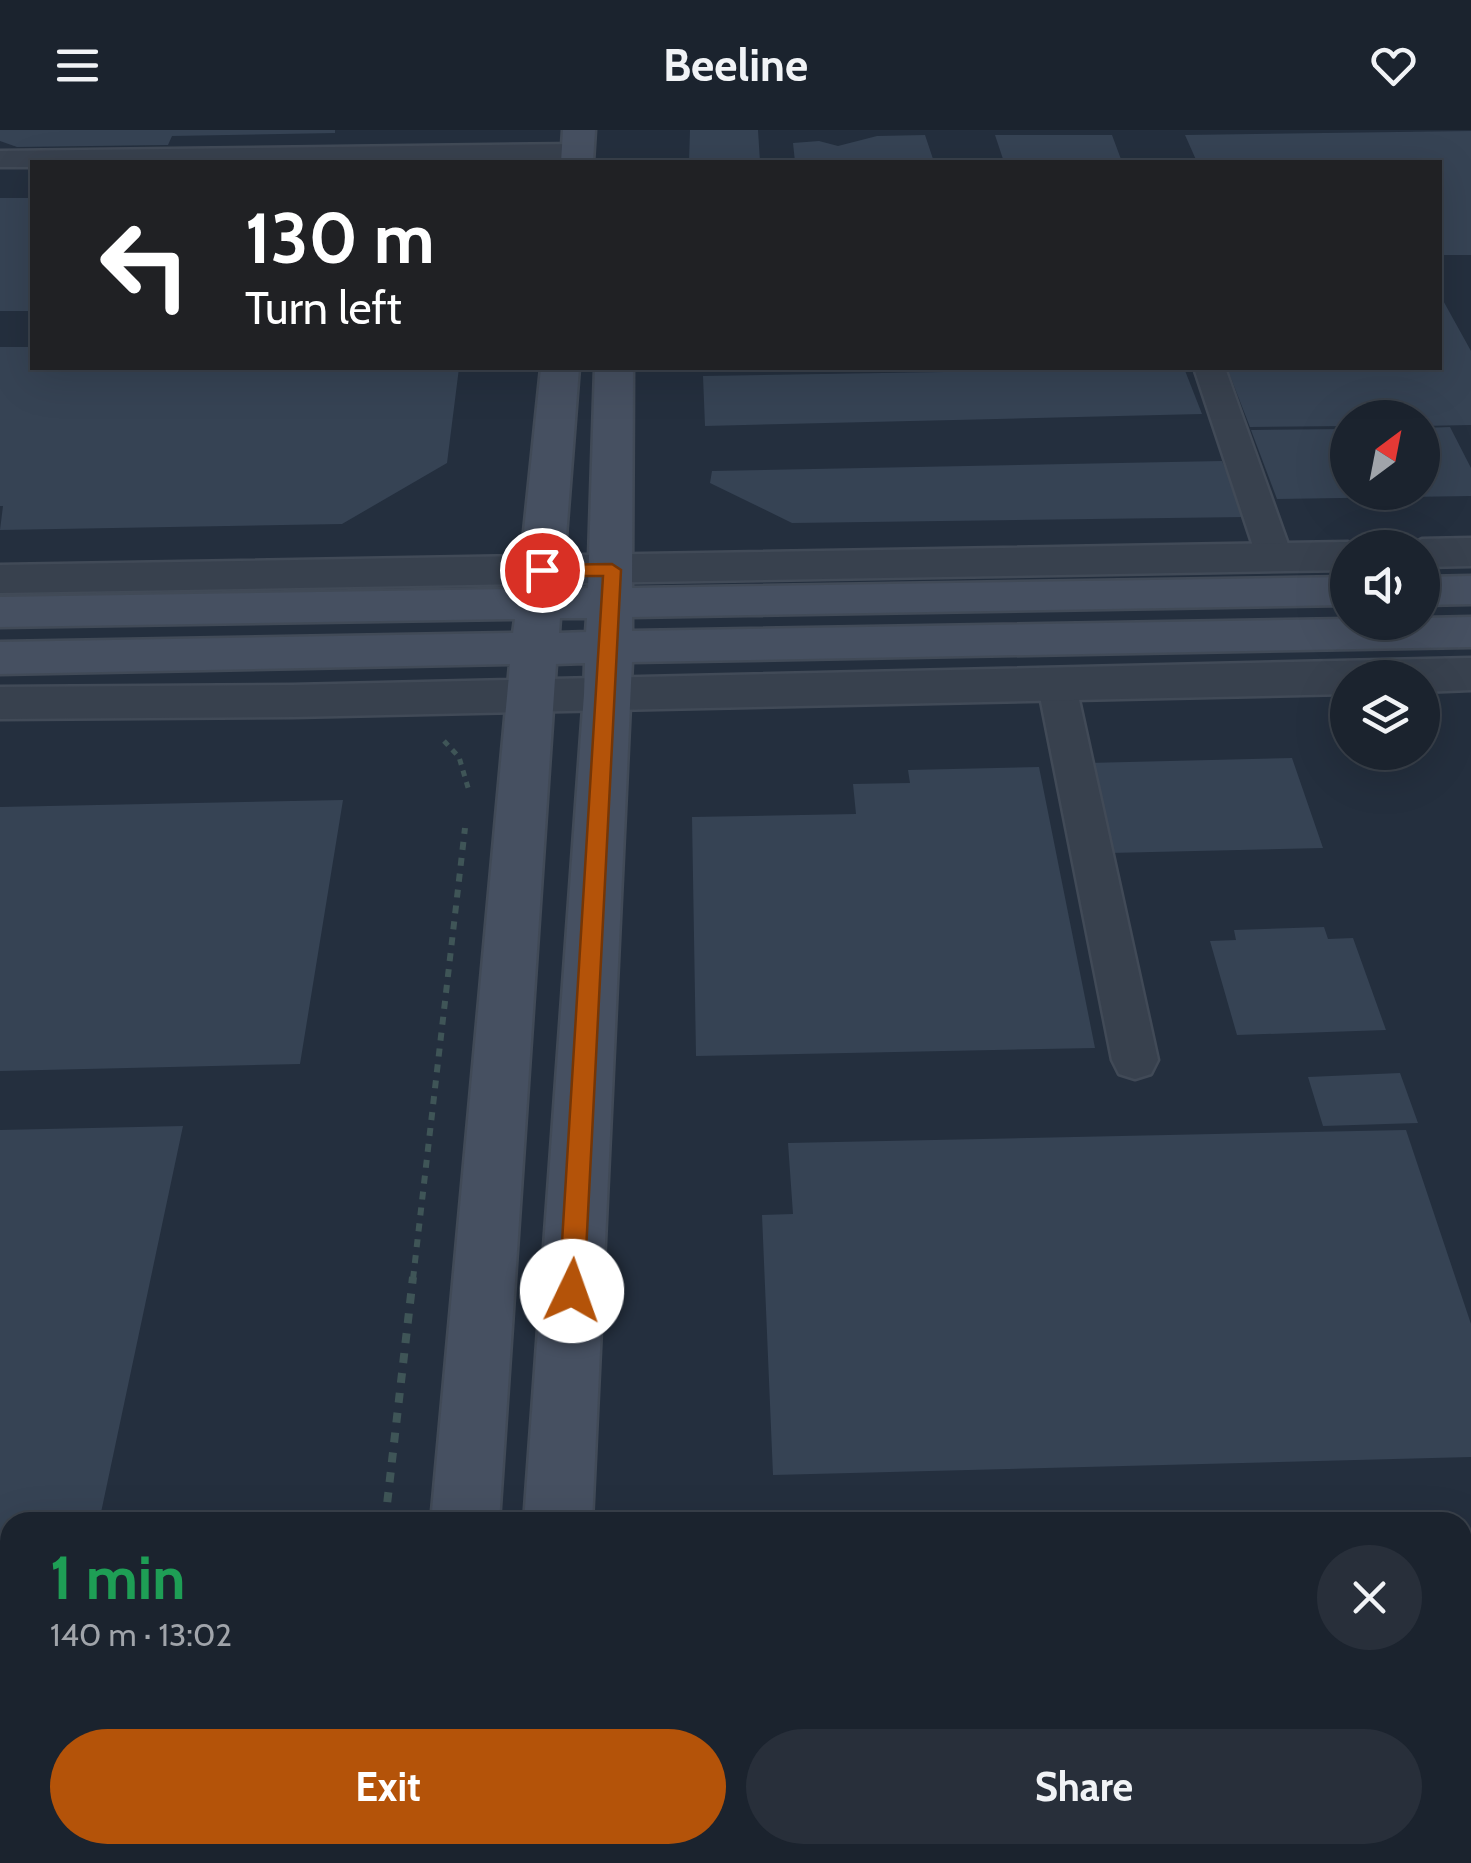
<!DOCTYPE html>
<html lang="en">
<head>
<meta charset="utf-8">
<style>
	body { margin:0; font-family:Cabin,sans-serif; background:#282f3a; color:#f1f3f6; height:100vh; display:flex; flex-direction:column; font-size:38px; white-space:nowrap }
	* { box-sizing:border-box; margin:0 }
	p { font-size:32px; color:#a0a4aa }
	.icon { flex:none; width:55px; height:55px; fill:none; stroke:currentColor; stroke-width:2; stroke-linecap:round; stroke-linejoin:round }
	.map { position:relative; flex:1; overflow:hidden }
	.side { position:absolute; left:0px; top:1382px; width:1472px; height:352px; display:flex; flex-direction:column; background:#1b232e; border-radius:30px 30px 0 0; box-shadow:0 10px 40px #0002,0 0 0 2px #39404a }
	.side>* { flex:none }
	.guide { position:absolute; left:30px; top:30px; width:1412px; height:210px; border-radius:0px; box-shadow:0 10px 40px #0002,0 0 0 2px #39404a; background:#202124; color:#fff; overflow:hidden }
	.needle { width:65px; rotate:32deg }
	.buttons { position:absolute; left:1330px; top:270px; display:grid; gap:20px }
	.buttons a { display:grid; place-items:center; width:110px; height:110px; border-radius:50%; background:#1b232e; box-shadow:0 10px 40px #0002,0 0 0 2px #39404a; font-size:50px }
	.pin { position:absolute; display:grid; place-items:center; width:85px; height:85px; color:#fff; margin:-42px; border:5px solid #fff; border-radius:50%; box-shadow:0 2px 10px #0007 }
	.me { position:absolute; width:110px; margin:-55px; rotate:3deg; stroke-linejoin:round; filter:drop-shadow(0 0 8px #0008) }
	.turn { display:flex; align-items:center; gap:35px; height:210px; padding:0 50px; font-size:45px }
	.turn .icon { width:130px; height:130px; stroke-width:2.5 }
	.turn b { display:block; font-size:70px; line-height:85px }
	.round { display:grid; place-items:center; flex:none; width:105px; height:105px; border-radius:52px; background:#282f3a }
	.overview { display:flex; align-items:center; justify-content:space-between; height:170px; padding:0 50px }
	h1 { font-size:60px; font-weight:700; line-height:75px; color:#1e9e55 }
	.cta { display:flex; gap:20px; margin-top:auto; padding:20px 50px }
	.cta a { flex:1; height:115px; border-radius:60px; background:#b45309; color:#fff; font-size:40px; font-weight:700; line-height:115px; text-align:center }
	.cta a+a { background:#282f3a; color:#f1f3f6 }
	header { display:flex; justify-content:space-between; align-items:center; height:130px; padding:0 50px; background:#1b232e; font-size:45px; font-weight:700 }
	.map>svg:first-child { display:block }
</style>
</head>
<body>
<header><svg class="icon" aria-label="menu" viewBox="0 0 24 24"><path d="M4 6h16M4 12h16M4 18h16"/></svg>Beeline<svg class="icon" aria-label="heart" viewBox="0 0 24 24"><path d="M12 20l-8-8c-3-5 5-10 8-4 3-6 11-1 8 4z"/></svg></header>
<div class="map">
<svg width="1471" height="1733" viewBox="0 0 1471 1733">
	<rect width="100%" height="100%" fill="#242f3e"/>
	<!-- building -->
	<path fill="#364354" d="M 0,0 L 335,0 L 335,3 L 172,6 L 168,15 L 17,17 L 0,11 Z
		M 690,0 L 758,0 L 760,32 L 689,32 Z
		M 1471,1 L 1471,125 L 1440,125 L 1440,32 L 1197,32 L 1185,5 Z
		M 925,5 L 934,32 L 795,32 L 793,13 L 819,11 L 838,16 L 877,6 Z
		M 995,5 L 1112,5 L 1122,32 L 1004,32 Z
		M 0,68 L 32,68 L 32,181 L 0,181 Z
		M 1440,165 L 1471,221 L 1471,295 L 1422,296 L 1422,288 L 1348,288 L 1348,296 L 1250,297 L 1227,238 L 1440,238 Z
		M 0,217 L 32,217 L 32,238 L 459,238 L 447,333 L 342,394 L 0,400 L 3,376 L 0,376 Z
		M 1184,238 L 1202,284 L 705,296 L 703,246 Z
		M 1450,297 L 1471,338 L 1471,366 L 1277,369 L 1251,300 L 1348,299 L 1348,362 L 1422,362 L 1422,298 Z
		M 1222,331 L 1246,387 L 792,393 L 710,353 L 712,341 Z
		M 1292,628 L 1323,718 L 1109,723 L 1087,633 Z
		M 1039,637 L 1095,918 L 696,926 L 692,687 L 856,684 L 853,654 L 910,653 L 908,640 Z
		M 343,670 L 300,934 L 0,941 L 0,677 Z
		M 1324,797 L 1328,809 L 1353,808 L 1386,900 L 1237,905 L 1210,811 L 1236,810 L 1234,800 Z
		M 1400,943 L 1418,993 L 1323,996 L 1308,947 Z
		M 183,996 L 99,1392 L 10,1392 L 10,1403 L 0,1403 L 0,1000 Z
		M 1406,1000 L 1471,1194 L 1471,1327 L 773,1345 L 762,1085 L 793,1084 L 788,1013 Z
		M 0,1479 L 10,1479 L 10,1725 L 182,1725 L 181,1733 L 0,1733 Z
		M 1471,1586 L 1471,1733 L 829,1733 L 829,1725 L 1462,1725 L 1462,1587 Z"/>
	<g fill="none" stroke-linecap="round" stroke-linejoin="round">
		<defs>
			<path id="minor" d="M 578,14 L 587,16 L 591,22 L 587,28 L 32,32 L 32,37 L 0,37 L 0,21 Z
				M 1194,238 L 1225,238 L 1293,428 L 1288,436 L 1275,439 L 1262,436 L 1257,428 Z
				M 1057,543 L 1071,547 L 1076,556 L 1158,930 L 1151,944 L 1135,949 L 1119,944 L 1112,930 L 1038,556 L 1043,547 Z"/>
			<path id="tertiary" d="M 1471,408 L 1471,436 L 1422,437 L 1422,418 L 1404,418 L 1422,409 Z
				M 1348,412 L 1364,418 L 1348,418 L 1348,440 L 0,463 L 0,435 Z
				M 1471,528 L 1471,560 L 1422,562 L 1422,548 L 1348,548 L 1348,564 L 293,587 L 0,589 L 0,557 L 293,555 Z"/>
			<path id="secondary" d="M 563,0 L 595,0 L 593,32 L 561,32 Z
				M 541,238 L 579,238 L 562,459 L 588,458 L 595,238 L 633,238 L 632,458 L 1348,447 L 1348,475 L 632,487 L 632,501 L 1348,489 L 1348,492 L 1422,492 L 1422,488 L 1471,487 L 1471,517 L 632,532 L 592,1392 L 524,1392 L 584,564 L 585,533 L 556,534 L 499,1392 L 431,1392 L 510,534 L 0,544 L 0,512 L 513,503 L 515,489 L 0,497 L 0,467 L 518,459 ZM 560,488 L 587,488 L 586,502 L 559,503 Z
				M 1471,446 L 1471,474 L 1422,475 L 1422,447 Z
				M 400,1725 L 478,1725 L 478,1733 L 400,1733 Z
				M 499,1725 L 577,1725 L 576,1733 L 498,1733 Z"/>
		</defs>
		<!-- minor casing -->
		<use href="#minor" stroke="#414a57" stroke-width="5"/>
		<!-- tertiary casing -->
		<use href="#tertiary" stroke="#414a57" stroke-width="5"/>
		<!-- secondary casing -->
		<use href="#secondary" stroke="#414a57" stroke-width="5"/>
		<!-- path-far2 -->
		<path stroke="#3f5557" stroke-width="5" stroke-dasharray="6 6" stroke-linecap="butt" d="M 444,611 L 459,627 L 469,661"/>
		<!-- path-far1 -->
		<path stroke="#3f5557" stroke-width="6" stroke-dasharray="8 8" stroke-linecap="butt" d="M 413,1149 L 465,698"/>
		<!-- path -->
		<path stroke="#3f5557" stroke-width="8" stroke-dasharray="10 10" stroke-linecap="butt" d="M 385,1392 L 413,1147
			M 345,1733 L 346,1725"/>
		<!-- minor -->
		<use href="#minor" fill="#38414e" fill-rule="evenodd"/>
		<!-- tertiary -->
		<use href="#tertiary" fill="#38414e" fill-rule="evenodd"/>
		<!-- secondary -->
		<use href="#secondary" fill="#465061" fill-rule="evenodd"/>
	</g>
	<!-- route -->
	<path fill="#b45309" stroke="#753606" stroke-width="2.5" d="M 612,434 L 621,440 L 584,1161 L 581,1170 L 572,1173 L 562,1170 L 559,1161 L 603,446 L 542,446 L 533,440 L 542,435 Z"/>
</svg>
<div class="buttons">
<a><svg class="needle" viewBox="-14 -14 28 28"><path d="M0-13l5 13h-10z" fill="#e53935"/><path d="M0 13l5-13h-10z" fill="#a0a4aa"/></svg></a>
<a><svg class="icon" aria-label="sound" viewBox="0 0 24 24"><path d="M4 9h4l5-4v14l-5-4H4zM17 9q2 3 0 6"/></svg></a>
<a><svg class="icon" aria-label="layers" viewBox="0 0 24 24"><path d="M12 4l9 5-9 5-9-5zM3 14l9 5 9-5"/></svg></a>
</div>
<div class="pin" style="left:542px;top:440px;background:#d93025"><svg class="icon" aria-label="arrive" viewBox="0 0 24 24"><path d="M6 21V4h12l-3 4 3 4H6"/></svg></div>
<svg class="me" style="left:572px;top:1161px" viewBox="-20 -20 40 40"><circle r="19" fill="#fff"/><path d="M0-13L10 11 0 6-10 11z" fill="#b45309"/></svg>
<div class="guide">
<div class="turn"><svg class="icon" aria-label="left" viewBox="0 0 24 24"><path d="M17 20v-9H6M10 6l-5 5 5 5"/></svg><div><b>130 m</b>Turn left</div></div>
</div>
<section class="side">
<div class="overview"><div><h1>1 min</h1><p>140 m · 13:02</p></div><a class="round"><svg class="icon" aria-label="close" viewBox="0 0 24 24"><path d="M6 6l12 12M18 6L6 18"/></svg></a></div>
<div class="cta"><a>Exit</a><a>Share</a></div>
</section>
</div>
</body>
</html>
